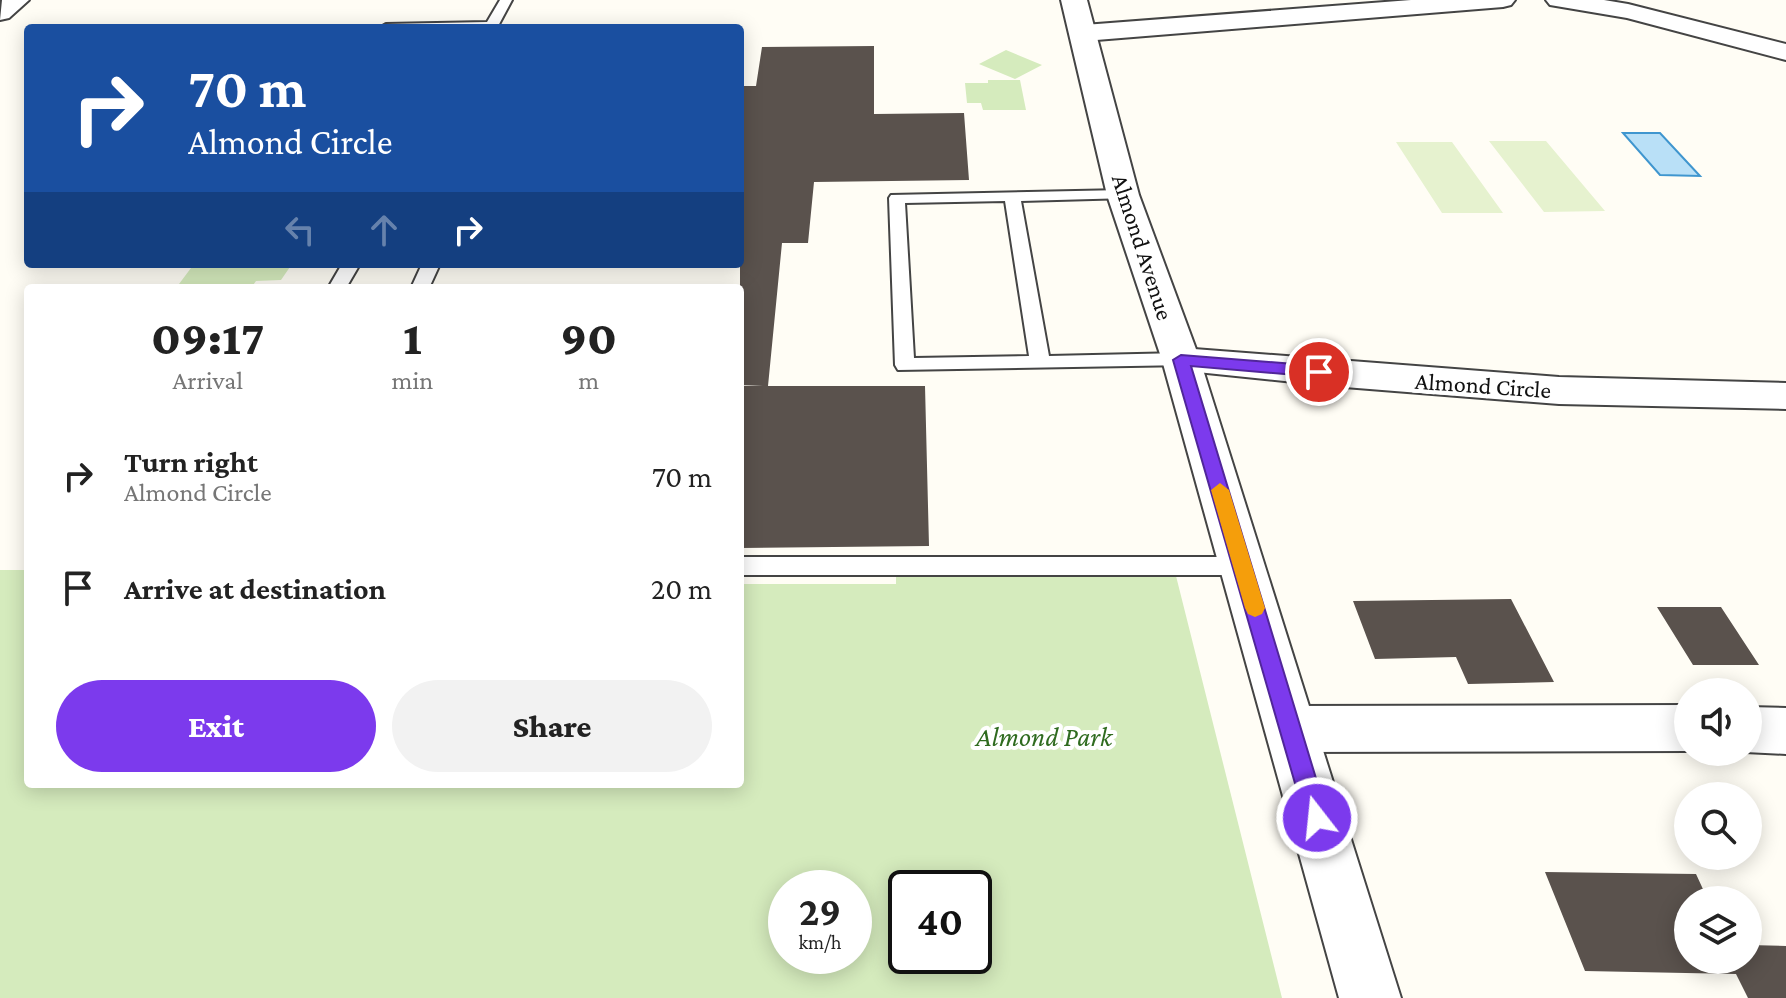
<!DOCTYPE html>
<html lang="en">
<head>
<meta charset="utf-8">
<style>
	body { margin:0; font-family:"Crimson Pro",serif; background:#f2f2f2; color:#222; height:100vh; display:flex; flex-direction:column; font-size:30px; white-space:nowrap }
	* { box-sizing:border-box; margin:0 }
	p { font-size:26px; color:#767676 }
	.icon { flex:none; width:44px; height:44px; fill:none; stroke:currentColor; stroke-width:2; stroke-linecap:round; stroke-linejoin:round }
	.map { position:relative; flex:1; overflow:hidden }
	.side { position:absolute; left:24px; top:284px; width:720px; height:504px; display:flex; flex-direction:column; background:#fff; border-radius:8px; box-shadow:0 4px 20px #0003 }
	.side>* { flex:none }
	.banner { position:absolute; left:24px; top:24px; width:720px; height:244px; border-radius:8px; box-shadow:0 4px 20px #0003; background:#1a4fa0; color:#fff; overflow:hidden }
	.buttons { position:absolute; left:1674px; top:678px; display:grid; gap:16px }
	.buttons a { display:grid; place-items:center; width:88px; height:88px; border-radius:50%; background:#fff; box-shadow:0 4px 20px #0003; font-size:40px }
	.speed { position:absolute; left:768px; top:870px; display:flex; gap:16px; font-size:40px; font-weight:700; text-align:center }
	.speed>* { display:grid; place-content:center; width:104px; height:104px; border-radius:50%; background:#fff; box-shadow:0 4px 20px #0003; line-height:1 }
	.speed small { font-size:20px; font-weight:400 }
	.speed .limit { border:4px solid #111; border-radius:12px; background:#fff; color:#111 }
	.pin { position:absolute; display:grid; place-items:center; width:68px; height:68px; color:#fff; margin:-34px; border:4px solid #fff; border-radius:50%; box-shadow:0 2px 8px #0007 }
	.me { position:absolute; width:88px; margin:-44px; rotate:344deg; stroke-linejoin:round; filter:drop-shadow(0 0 6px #0008) }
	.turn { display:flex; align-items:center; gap:28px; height:168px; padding:0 32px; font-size:36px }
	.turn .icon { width:104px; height:104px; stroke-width:2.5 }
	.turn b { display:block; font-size:56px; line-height:68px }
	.lanes { display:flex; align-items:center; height:76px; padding:0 32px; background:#0003; justify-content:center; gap:40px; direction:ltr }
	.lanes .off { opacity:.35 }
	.eta { display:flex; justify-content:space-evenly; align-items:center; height:136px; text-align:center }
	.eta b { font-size:48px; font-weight:800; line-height:56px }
	.primary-button { display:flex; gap:16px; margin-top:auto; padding:16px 32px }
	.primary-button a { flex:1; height:92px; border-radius:48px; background:#7c3aed; color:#fff; font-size:32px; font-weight:800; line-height:92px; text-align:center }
	.primary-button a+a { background:#f2f2f2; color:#222 }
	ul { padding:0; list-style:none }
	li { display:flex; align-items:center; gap:24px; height:112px; padding:0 32px }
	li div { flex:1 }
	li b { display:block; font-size:30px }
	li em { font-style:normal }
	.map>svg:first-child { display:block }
</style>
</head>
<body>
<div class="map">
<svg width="1786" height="998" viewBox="0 0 1786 998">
	<rect width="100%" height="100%" fill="#fffdf5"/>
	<!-- green -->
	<path fill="#d5ebbd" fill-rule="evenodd" d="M 1006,50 L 1042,65 L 1015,79 L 979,64 Z
		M 988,80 L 1020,80 L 1026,110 L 983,110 L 981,103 L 967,103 L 965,83 L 988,83 Z
		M 194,264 L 292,264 L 281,280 L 256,281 L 251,288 L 176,288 Z
		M 896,568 L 1174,568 L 1282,998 L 0,998 L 0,570 L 28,570 L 28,784 L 740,784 L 740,584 L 896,584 ZM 786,888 L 854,888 L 854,956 L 786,956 ZM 906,888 L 974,888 L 974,956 L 906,956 Z"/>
	<!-- pitch -->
	<path fill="#e6f2cf" d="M 1489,141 L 1546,141 L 1605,211 L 1544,212 Z
		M 1396,142 L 1452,142 L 1503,213 L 1442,213 Z"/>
	<!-- water -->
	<path fill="#b9e0f7" stroke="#3f96cf" stroke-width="2" d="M 1623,133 L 1660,133 L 1700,176 L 1660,175 Z"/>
	<!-- building -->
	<path fill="#5a524d" d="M 874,46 L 874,114 L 964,113 L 969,180 L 814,182 L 808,243 L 782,243 L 768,386 L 925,386 L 929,546 L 740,548 L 740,386 L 763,386 L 740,385 L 740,86 L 756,86 L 762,47 Z
		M 1511,599 L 1554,682 L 1468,684 L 1456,657 L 1375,659 L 1353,601 Z
		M 1657,607 L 1721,607 L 1759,665 L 1693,665 Z
		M 1545,872 L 1696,874 L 1708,900 L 1688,900 L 1688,960 L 1748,960 L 1748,945 L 1786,946 L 1786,998 L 1748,998 L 1736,974 L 1585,971 Z"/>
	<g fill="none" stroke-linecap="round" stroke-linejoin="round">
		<defs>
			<path id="service" d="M 500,0 L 512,0 L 497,28 L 379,28 L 386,24 L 487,22 Z
				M 1123,190 L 1129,192 L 1129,198 L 1021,201 L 1049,356 L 1181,353 L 1191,360 L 1188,365 L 898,370 L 895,365 L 889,198 L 891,195 ZM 1005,201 L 1029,356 L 914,358 L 905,203 Z
				M 342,264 L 360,264 L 346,288 L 328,288 Z
				M 422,264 L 440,264 L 429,288 L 411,288 Z
				M 740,557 L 1243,557 L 1251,559 L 1255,566 L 1251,573 L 1243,575 L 740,575 Z"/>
			<path id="minor" d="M 2,0 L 29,0 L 9,18 L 0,20 Z
				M 1411,0 L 1515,0 L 1511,5 L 1503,7 L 1084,41 L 1075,38 L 1071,33 L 1075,28 L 1084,25 Z
				M 1546,0 L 1604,0 L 1628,4 L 1786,44 L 1786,60 L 1627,18 L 1550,5 Z
				M 1181,348 L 1559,377 L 1786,383 L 1786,409 L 1559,404 L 1332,386 L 1168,369 L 1163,360 L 1168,351 Z
				M 1688,705 L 1688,751 L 1290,752 L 1272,745 L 1265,729 L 1272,713 L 1290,706 Z
				M 1748,707 L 1786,708 L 1786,754 L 1745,752 L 1748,752 Z"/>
			<path id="tertiary" d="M 1061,0 L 1087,0 L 1139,195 L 1200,360 L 1401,998 L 1339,998 L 1162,360 L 1107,195 Z"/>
		</defs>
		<!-- service casing -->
		<use href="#service" stroke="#444" stroke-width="4"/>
		<!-- minor casing -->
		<use href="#minor" stroke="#444" stroke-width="4"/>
		<!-- tertiary casing -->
		<use href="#tertiary" stroke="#444" stroke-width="4"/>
		<!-- service -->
		<use href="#service" fill="#fff" fill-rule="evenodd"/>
		<!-- minor -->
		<use href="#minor" fill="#fff" fill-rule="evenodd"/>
		<!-- tertiary -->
		<use href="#tertiary" fill="#fff" fill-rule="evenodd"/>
	</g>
	<!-- route -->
	<path fill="#7c3aed" stroke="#51269a" stroke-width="2" d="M 1181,355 L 1319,366 L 1327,372 L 1319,377 L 1191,366 L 1328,818 L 1325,826 L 1317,830 L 1308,826 L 1305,818 L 1173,360 Z"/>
	<!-- slow -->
	<path fill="#f59e0b" d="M 1220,483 L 1229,490 L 1265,608 L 1262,614 L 1255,617 L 1248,614 L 1245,608 L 1211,490 Z"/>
	<g text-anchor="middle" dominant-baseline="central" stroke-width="8" stroke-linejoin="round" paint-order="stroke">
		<!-- street labels -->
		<g font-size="24" fill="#111" stroke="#fff">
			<text transform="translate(1143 247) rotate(72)">Almond Avenue</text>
			<text transform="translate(1483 385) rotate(4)">Almond Circle</text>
		</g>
		<!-- near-park labels -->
		<g font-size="28" font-style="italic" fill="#2f6b1f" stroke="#fff">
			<text x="1044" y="736">Almond Park</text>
		</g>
	</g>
</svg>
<div class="buttons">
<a><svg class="icon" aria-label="sound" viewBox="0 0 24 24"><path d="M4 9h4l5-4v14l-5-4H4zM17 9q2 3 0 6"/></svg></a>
<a><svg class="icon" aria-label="search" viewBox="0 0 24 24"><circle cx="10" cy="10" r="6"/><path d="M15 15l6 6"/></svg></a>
<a><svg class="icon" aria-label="layers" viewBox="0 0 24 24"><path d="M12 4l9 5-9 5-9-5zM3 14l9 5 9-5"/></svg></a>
</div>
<div class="speed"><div>29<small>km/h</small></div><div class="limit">40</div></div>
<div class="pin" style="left:1319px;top:372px;background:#d93025"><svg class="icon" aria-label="arrive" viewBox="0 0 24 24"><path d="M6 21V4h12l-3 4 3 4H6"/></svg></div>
<svg class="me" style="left:1317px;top:818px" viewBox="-20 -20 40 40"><circle r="17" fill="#7c3aed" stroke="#fff" stroke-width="3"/><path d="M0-11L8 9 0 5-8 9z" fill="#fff"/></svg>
<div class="banner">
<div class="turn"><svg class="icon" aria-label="right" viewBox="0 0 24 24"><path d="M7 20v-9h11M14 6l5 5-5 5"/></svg><div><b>70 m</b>Almond Circle</div></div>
<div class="lanes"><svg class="icon off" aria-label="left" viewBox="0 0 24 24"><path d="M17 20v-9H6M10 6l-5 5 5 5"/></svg><svg class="icon off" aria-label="ahead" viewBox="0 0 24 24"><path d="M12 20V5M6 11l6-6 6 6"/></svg><svg class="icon" aria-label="right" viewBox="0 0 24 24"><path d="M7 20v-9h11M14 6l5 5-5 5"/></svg></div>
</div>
<section class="side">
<div class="eta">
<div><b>09:17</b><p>Arrival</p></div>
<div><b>1</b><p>min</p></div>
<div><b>90</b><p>m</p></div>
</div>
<ul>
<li><svg class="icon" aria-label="right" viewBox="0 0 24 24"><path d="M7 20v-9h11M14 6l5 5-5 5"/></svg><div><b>Turn right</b><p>Almond Circle</p></div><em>70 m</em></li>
<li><svg class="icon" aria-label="arrive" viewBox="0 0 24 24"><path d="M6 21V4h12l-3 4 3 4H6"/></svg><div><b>Arrive at destination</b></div><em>20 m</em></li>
</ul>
<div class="primary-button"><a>Exit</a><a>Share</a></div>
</section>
</div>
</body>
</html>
